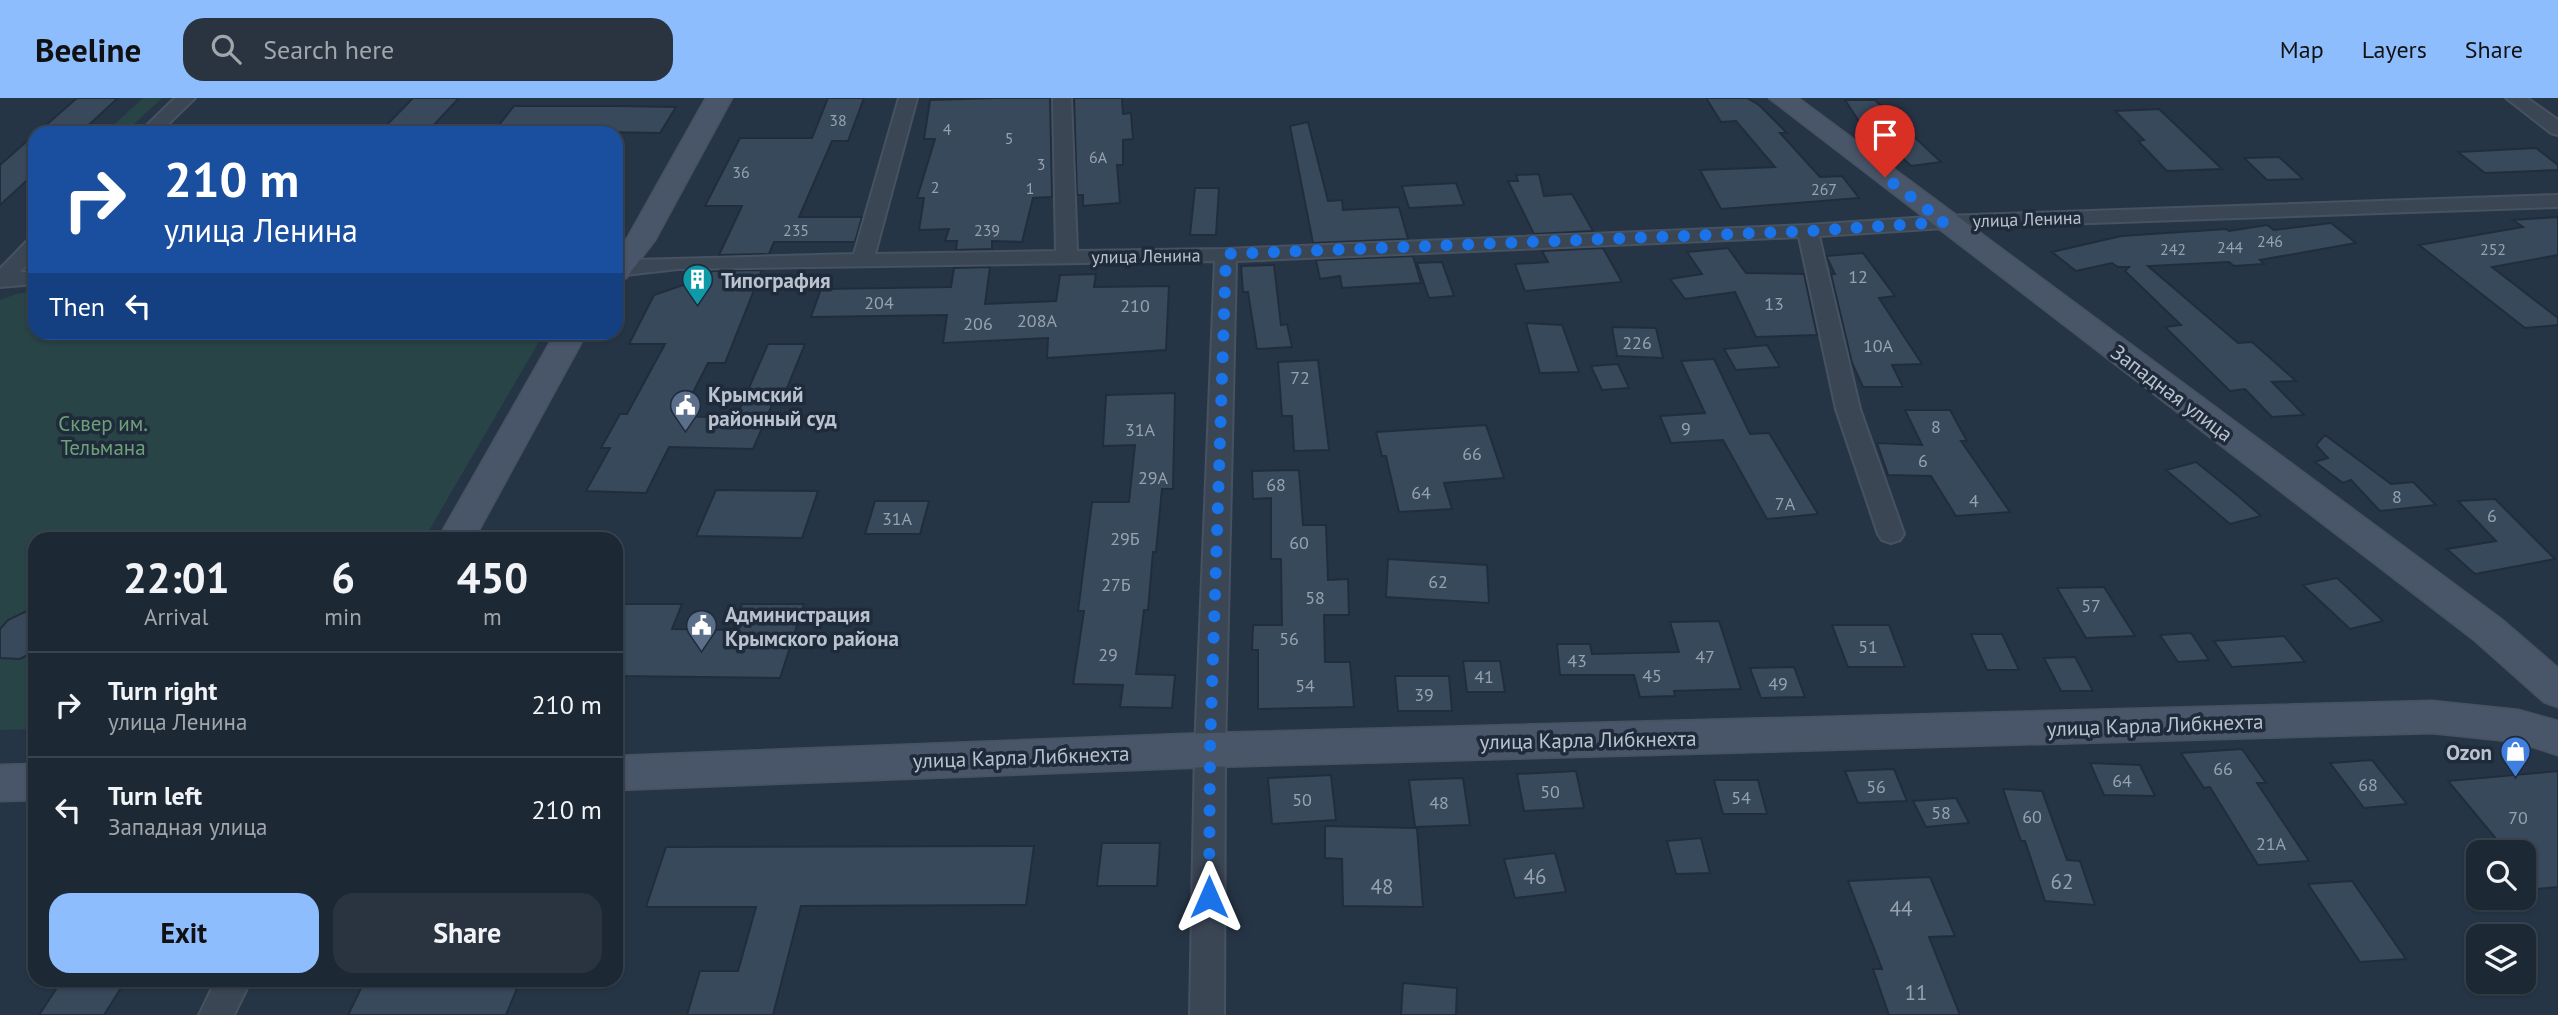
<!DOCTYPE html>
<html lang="en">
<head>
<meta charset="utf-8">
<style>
	body { margin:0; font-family:"PT Sans",sans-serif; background:#293440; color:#f1f3f6; height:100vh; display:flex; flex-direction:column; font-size:26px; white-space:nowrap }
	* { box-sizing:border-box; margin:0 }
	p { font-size:23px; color:#a0a6ac }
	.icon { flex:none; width:38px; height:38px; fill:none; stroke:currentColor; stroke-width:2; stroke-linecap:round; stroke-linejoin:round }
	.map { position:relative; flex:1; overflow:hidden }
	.drawer { position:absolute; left:28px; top:434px; width:595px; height:455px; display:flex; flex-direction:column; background:#1c2834; border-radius:21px; box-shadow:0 2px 5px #0004,0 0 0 2px #3a444f }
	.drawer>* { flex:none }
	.guide { position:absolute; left:28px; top:28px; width:595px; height:214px; border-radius:21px; box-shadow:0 2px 5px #0004,0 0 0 2px #3a444f; background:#1a4fa0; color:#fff; overflow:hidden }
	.tools { position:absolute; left:2466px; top:742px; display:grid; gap:14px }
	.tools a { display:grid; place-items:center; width:70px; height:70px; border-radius:14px; background:#1c2834; box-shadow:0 2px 5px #0004,0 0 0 2px #3a444f; font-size:35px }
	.pin { position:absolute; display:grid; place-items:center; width:60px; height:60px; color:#fff; margin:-72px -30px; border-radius:50% 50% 50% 0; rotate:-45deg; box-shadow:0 0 7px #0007 }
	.pin .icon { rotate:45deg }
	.me { position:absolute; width:77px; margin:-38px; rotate:0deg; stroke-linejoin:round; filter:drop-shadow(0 0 5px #0008) }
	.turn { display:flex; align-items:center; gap:24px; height:147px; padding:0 21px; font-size:32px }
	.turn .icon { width:91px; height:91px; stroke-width:2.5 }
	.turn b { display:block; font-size:49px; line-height:60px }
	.then { display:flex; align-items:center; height:66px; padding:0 21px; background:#0003; gap:14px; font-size:26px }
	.eta { display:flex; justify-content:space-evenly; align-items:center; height:119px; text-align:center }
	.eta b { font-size:42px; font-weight:600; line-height:49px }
	.primary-button { display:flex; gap:14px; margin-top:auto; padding:14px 21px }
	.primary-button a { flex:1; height:80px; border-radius:21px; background:#8ebdfe; color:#111; font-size:28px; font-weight:600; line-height:80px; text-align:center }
	.primary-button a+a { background:#293440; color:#f1f3f6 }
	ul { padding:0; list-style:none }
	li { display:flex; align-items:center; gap:21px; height:105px; padding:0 21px; border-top:2px solid #3a444f }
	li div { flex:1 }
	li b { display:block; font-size:26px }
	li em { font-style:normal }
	header { display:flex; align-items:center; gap:42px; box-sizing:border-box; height:98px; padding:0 35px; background:#8ebdfe; color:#111 }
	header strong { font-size:33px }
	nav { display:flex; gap:38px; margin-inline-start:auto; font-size:24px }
	.search { width:490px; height:63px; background:#293440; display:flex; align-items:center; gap:18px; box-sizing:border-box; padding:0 24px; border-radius:21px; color:#a0a6ac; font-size:26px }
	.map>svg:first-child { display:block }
</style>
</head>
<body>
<header>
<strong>Beeline</strong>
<div class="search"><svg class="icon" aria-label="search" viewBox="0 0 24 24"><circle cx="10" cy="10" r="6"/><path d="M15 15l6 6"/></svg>Search here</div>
<nav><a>Map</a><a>Layers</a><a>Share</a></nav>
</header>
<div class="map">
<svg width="2558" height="917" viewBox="0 0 2558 917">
	<rect width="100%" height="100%" fill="#263546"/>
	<!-- green -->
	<path fill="#284446" d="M 143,0 L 162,0 L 124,35 L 105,35 Z
		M 35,193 L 35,234 L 544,235 L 424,441 L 35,441 L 35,631 L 0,632 L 0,202 L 16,196 Z"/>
	<!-- building -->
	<path fill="#38495c" stroke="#212d3c" stroke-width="2" d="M 77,0 L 118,0 L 80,35 L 37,35 Z
		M 413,0 L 459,0 L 431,30 L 427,30 L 422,35 L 379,35 Z
		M 828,0 L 864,0 L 848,43 L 832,43 L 799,119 L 862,119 L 855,144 L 774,144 L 769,156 L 719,157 L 742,108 L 705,108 L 740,40 L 812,40 Z
		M 997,0 L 1050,0 L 1052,99 L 1033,100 L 1022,144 L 992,143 L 992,151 L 956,152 L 957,143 L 945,143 L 949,131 L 919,132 L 924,100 L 917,100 L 935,41 L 924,41 L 930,2 Z
		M 1074,0 L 1122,0 L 1123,16 L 1131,15 L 1133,41 L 1123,42 L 1123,67 L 1117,67 L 1120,105 L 1083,108 L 1083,97 L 1077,97 Z
		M 1706,0 L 1747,0 L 1759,7 L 1787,35 L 1780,35 L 1820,79 L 1842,78 L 1859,100 L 1721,111 L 1700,72 L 1775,69 L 1736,23 L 1721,24 Z
		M 1845,2 L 1875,2 L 1941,64 L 1911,68 L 1873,31 L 1864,31 Z
		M 514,8 L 618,8 L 676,9 L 660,35 L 495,32 Z
		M 2159,11 L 2222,71 L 2167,73 L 2138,43 L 2144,42 L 2115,13 Z
		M 1308,24 L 1328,103 L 1342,102 L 1343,112 L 1399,109 L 1408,141 L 1313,145 L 1290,28 Z
		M 35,36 L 35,75 L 0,107 L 0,67 Z
		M 2536,50 L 2558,67 L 2558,72 L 2485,75 L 2458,54 Z
		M 2279,59 L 2303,81 L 2267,82 L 2244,60 Z
		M 1539,76 L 1544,98 L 1572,96 L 1593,133 L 1534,136 L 1508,83 L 1518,83 L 1516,77 Z
		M 1456,85 L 1464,107 L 1409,110 L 1402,88 Z
		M 1195,90 L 1219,90 L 1216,137 L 1190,137 Z
		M 2558,119 L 2558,157 L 2492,169 L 2558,220 L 2558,227 L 2525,230 L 2419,147 L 2523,129 L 2513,122 Z
		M 2331,125 L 2356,145 L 2260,162 L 2264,166 L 2234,168 L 2229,164 L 2148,168 L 2238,245 L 2252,244 L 2296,283 L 2272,284 L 2304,317 L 2272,319 L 2245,291 L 2230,293 L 2165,229 L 2181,227 L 2125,173 L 2129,169 L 2118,169 L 2112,165 L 2076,173 L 2052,154 L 2121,138 L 2226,131 L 2229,133 L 2267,127 L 2274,132 Z
		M 1603,150 L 1622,184 L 1525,193 L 1515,166 L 1548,164 L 1542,153 Z
		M 1728,150 L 1746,175 L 1804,176 L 1817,237 L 1756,239 L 1735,194 L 1685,201 L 1670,181 L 1702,176 L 1687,154 Z
		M 1863,155 L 1895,198 L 1879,200 L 1922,266 L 1892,267 L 1903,289 L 1863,289 L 1852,265 L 1831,176 L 1835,176 L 1826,158 Z
		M 1413,158 L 1421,185 L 1342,190 L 1340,178 L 1320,181 L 1316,162 Z
		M 1442,164 L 1454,198 L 1429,200 L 1417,165 Z
		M 1274,167 L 1281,227 L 1287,226 L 1292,249 L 1257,251 L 1248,194 L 1243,194 L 1241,168 Z
		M 990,169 L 985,206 L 1056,203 L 1060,177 L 1096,176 L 1094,189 L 1169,188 L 1166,252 L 1047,260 L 1048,240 L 943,245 L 947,217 L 811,219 L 821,191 L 951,189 L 954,170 Z
		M 762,172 L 725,265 L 708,265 L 681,318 L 736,320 L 768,246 L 805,246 L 783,300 L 775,300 L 753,351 L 669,349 L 646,395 L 586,393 L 610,350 L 601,350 L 620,316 L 627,316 L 665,246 L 629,246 L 654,197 L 686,186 L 706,186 L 712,173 Z
		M 1526,225 L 1562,227 L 1579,274 L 1540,275 Z
		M 1612,229 L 1656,230 L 1663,260 L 1617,258 Z
		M 1767,247 L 1780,269 L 1736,272 L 1724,251 Z
		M 1714,261 L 1750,336 L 1769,335 L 1818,416 L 1767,421 L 1723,342 L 1671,345 L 1660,318 L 1705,315 L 1681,263 Z
		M 1318,262 L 1329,352 L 1294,353 L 1292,318 L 1282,318 L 1278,264 Z
		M 1618,266 L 1629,290 L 1602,292 L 1591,268 Z
		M 1175,295 L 1173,391 L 1162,391 L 1156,454 L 1153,454 L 1148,512 L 1144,512 L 1136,576 L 1175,577 L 1172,610 L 1120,609 L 1123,587 L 1073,586 L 1084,513 L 1078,513 L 1092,404 L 1129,404 L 1135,347 L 1103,348 L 1106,297 Z
		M 1905,312 L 1950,312 L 1967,343 L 1961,343 L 2010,414 L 1956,418 L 1931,378 L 1888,377 L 1877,345 L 1922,347 Z
		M 1486,327 L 1504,380 L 1444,385 L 1452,411 L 1399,414 L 1386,358 L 1382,358 L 1376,334 Z
		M 2325,337 L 2391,386 L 2413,384 L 2436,407 L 2380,413 L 2351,382 L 2343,385 L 2315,364 L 2328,360 L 2316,347 Z
		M 2196,364 L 2237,397 L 2261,418 L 2230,426 L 2166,372 Z
		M 1299,372 L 1303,427 L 1326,427 L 1328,482 L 1348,481 L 1349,517 L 1324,517 L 1325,564 L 1350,564 L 1354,609 L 1258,611 L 1258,552 L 1252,552 L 1253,527 L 1282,527 L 1281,461 L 1271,461 L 1271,400 L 1253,401 L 1252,373 Z
		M 716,392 L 818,393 L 802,440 L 696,438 Z
		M 2495,401 L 2555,461 L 2475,476 L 2447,451 L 2496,443 L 2458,403 Z
		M 875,403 L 929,403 L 920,436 L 865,436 Z
		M 1388,461 L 1487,467 L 1489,505 L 1386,499 Z
		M 2337,480 L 2383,523 L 2350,531 L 2303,487 Z
		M 2104,489 L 2135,538 L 2086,540 L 2057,490 Z
		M 624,506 L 682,506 L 672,531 L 733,532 L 742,506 L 804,506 L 780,580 L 616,578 L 616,524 Z
		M 35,509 L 35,553 L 20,561 L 0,560 L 0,531 L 8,522 Z
		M 1719,523 L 1741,591 L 1674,593 L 1675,598 L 1640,599 L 1634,577 L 1560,577 L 1557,546 L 1590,546 L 1592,556 L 1679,554 L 1670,524 Z
		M 1832,527 L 1889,527 L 1905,569 L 1848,569 Z
		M 2191,535 L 2209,562 L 2178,564 L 2160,537 Z
		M 1971,536 L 2002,536 L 2019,572 L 1987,572 Z
		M 2284,538 L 2305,564 L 2232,569 L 2214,543 Z
		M 2075,559 L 2093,593 L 2061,593 L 2044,560 Z
		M 1463,563 L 1500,563 L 1505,594 L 1467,594 Z
		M 1794,569 L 1805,599 L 1761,600 L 1750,570 Z
		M 1395,578 L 1449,578 L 1452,613 L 1398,613 Z
		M 2242,651 L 2266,685 L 2257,685 L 2309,763 L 2258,767 L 2210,689 L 2204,690 L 2181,655 Z
		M 2372,662 L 2407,706 L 2364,710 L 2330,665 Z
		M 2090,665 L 2140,667 L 2155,698 L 2104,697 Z
		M 1894,671 L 1907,703 L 1858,705 L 1845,673 Z
		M 1576,673 L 1584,710 L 1524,713 L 1517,676 Z
		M 2558,673 L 2558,789 L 2537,791 L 2524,774 L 2524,754 L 2507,754 L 2448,683 Z
		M 1331,677 L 1336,722 L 1272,726 L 1268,680 Z
		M 1463,680 L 1470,727 L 1415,729 L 1409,682 Z
		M 1714,682 L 1758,682 L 1767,716 L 1723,716 Z
		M 2003,691 L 2042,693 L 2067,762 L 2080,763 L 2095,807 L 2045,803 L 2025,743 L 2021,743 Z
		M 1956,700 L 1969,725 L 1926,729 L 1913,703 Z
		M 1325,728 L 1417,730 L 1423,809 L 1343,808 L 1342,761 L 1325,760 Z
		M 1701,740 L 1710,775 L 1676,776 L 1667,743 Z
		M 1102,745 L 1160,745 L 1157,788 L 1097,788 Z
		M 1034,748 L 1026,807 L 801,808 L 773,917 L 687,917 L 700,873 L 738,873 L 756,809 L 646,809 L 666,749 Z
		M 1555,755 L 1566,794 L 1515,800 L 1504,761 Z
		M 1930,779 L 1955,838 L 1929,839 L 1960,917 L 1889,917 L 1873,871 L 1882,871 L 1848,783 Z
		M 2352,783 L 2406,861 L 2360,864 L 2308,786 Z
		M 62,882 L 126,882 L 104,917 L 39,917 Z
		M 365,882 L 458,882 L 455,888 L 518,888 L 506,917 L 348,917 Z
		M 1403,885 L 1457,890 L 1456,917 L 1401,917 Z"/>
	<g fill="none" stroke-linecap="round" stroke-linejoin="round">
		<defs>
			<path id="street" d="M 175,0 L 195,0 L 159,35 L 139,35 Z
				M 899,0 L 917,0 L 875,156 L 1056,153 L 1053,0 L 1071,0 L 1077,153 L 1226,151 L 1808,127 L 1944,118 L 2558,97 L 2558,109 L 1944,130 L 1819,138 L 1860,311 L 1904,436 L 1900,442 L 1891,445 L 1882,442 L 1878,436 L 1836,311 L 1799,139 L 1236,163 L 1225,652 L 1224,917 L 1190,917 L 1195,652 L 1215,163 L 678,171 L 616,178 L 616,166 L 636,162 L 854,156 Z
				M 2506,0 L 2527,0 L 2558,22 L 2558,37 L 2551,35 Z
				M 35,140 L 35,158 L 20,174 L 35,174 L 35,186 L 0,189 L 0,171 L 28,142 Z
				M 216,882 L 251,882 L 234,917 L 199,917 Z"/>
			<path id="secondary" d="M 706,0 L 732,0 L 655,142 L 626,180 L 616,183 L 616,155 L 628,139 Z
				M 1769,0 L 1798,0 L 2501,521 L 2558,570 L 2558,609 L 2544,604 L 2473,541 Z
				M 556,234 L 587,234 L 474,441 L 438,441 Z
				M 2432,603 L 2518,612 L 2558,623 L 2558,657 L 2518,644 L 2432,635 L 1210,669 L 616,692 L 616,658 L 1210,635 Z
				M 35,666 L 35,702 L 0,703 L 0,667 Z"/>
		</defs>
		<!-- street casing -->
		<use href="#street" stroke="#475261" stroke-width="4"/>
		<!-- secondary casing -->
		<use href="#secondary" stroke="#475261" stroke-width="3"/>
		<!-- street -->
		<use href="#street" fill="#3b4655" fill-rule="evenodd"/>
		<!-- secondary -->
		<use href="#secondary" fill="#495568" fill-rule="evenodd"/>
	</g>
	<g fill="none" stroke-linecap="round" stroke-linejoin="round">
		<!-- route -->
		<path stroke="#1a73e8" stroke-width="12" stroke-dasharray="0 21.6" d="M 1209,799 L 1210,652 L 1226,156 L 1808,133 L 1944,124 L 1885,79"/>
	</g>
	<!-- icons -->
	<defs>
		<symbol id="building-pin" viewBox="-11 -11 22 30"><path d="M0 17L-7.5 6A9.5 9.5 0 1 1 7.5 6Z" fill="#0f9aa8" stroke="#1f2b3a"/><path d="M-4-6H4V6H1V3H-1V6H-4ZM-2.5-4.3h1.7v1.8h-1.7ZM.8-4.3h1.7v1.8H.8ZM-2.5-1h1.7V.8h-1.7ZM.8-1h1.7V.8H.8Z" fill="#fff"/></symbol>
		<symbol id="civic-pin" viewBox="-11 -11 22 30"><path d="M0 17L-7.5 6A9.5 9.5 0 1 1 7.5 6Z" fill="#5c6f8a" stroke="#1f2b3a"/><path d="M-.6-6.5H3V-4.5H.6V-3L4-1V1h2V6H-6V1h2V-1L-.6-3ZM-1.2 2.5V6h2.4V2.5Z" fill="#fff"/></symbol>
		<symbol id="shop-pin" viewBox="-11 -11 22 30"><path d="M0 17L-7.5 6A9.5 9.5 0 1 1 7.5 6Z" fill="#3f7fe0" stroke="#1f2b3a"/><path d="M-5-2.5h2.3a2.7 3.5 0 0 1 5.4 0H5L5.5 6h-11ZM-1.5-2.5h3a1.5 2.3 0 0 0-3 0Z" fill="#fff"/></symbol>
	</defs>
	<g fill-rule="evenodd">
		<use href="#building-pin" x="680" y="164" width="35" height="47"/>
		<use href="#civic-pin" x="668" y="290" width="35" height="47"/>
		<use href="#civic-pin" x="684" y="510" width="35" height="47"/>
		<use href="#shop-pin" x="2498" y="636" width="35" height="47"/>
	</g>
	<g text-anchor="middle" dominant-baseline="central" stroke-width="7" stroke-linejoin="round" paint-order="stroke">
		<!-- far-number labels -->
		<g font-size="16" fill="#97a2b0">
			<text x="838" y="22">38</text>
			<text x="947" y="31">4</text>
			<text x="1009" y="40">5</text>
			<text x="1098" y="59">6А</text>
			<text x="1041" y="66">3</text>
			<text x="741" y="74">36</text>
			<text x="935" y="89">2</text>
			<text x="1030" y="90">1</text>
			<text x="1824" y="91">267</text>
			<text x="796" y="132">235</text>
			<text x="987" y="132">239</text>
			<text x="2270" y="143">246</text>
			<text x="2230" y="149">244</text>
			<text x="2173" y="151">242</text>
			<text x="2493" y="151">252</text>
		</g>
		<!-- far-street labels -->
		<g font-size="18" fill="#b9c2ce" stroke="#1f2b3a">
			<text transform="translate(2027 121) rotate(-2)">улица Ленина</text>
			<text transform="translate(1146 158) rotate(-1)">улица Ленина</text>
		</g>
		<!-- number labels -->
		<g font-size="18" fill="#97a2b0">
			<text x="1858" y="178">12</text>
			<text x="879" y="204">204</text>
			<text x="1774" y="205">13</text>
			<text x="1135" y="207">210</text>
			<text x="1037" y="222">208А</text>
			<text x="978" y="225">206</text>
			<text x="1637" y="244">226</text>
			<text x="1878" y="247">10А</text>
			<text x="1300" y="279">72</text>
			<text x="1936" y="328">8</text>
			<text x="1686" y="330">9</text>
			<text x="1140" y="331">31А</text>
			<text x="1472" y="355">66</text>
			<text x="1923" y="362">6</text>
			<text x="1153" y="379">29А</text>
			<text x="1276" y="386">68</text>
			<text x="1421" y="394">64</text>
			<text x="2397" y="398">8</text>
			<text x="1974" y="402">4</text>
			<text x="1785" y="405">7А</text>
			<text x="2492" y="417">6</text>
			<text x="897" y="420">31А</text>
			<text x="1125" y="440">29Б</text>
			<text x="1299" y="444">60</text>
			<text x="1438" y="483">62</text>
			<text x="1116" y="486">27Б</text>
			<text x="1315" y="499">58</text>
			<text x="2091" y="507">57</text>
			<text x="1289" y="540">56</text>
			<text x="1868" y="548">51</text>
			<text x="1108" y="556">29</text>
			<text x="1705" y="558">47</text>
			<text x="1577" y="562">43</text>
			<text x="1652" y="577">45</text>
			<text x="1484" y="578">41</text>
			<text x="1778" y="585">49</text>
			<text x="1305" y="587">54</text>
			<text x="1424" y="596">39</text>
			<text x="2223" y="670">66</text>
			<text x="2122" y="682">64</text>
			<text x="2368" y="686">68</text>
			<text x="1876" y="688">56</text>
			<text x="1550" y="693">50</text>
			<text x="1741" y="699">54</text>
			<text x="1302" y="701">50</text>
			<text x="1439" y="704">48</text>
			<text x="1941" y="714">58</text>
			<text x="2032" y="718">60</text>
			<text x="2518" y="719">70</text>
			<text x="2271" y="745">21А</text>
		</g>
		<!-- poi labels -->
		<g font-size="21" font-weight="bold" fill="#b9c2ce" stroke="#1f2b3a" text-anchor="start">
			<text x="721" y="182">Типография</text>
			<text x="708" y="296">Крымский<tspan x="708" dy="24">районный суд</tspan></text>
			<text x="725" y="516">Администрация<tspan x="725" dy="24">Крымского района</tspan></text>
			<text x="2492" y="654" text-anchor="end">Ozon</text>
		</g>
		<!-- street labels -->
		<g font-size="21" fill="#b9c2ce" stroke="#1f2b3a">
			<text transform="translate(2172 295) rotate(37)">Западная улица</text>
			<text transform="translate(2155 627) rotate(-2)">улица Карла Либкнехта</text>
			<text transform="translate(1588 642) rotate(-1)">улица Карла Либкнехта</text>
			<text transform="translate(1021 659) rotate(-2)">улица Карла Либкнехта</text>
		</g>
		<!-- park labels -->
		<g font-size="21" fill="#6ea078" stroke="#1f2b3a">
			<text x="103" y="325">Сквер им.<tspan x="103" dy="24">Тельмана</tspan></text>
		</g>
		<!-- near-number labels -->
		<g font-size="21" fill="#97a2b0">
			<text x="1535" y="778">46</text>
			<text x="2062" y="783">62</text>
			<text x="1382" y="788">48</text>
			<text x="1901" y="810">44</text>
			<text x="1916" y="894">11</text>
		</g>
	</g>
</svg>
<div class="tools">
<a><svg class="icon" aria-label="search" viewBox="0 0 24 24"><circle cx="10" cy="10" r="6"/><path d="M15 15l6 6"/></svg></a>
<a><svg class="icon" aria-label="layers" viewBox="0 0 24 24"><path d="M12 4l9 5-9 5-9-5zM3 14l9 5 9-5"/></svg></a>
</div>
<div class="pin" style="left:1885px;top:79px;background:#d93025"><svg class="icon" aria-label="arrive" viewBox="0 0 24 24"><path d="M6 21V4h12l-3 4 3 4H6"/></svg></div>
<svg class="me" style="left:1209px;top:799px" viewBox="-20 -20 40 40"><path d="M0-17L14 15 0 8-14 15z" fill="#1a73e8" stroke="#fff" stroke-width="4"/></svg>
<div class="guide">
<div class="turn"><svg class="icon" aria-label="right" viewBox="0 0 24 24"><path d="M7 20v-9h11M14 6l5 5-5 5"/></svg><div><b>210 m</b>улица Ленина</div></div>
<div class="then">Then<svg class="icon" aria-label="left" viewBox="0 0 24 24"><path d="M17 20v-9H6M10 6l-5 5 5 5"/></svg></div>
</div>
<section class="drawer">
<div class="eta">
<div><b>22:01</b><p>Arrival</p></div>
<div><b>6</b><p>min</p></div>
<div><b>450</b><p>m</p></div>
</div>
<ul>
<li><svg class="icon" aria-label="right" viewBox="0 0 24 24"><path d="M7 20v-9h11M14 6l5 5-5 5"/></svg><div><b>Turn right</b><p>улица Ленина</p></div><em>210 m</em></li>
<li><svg class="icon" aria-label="left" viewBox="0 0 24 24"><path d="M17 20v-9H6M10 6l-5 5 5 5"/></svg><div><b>Turn left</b><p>Западная улица</p></div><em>210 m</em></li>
</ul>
<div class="primary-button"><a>Exit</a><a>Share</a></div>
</section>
</div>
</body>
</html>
